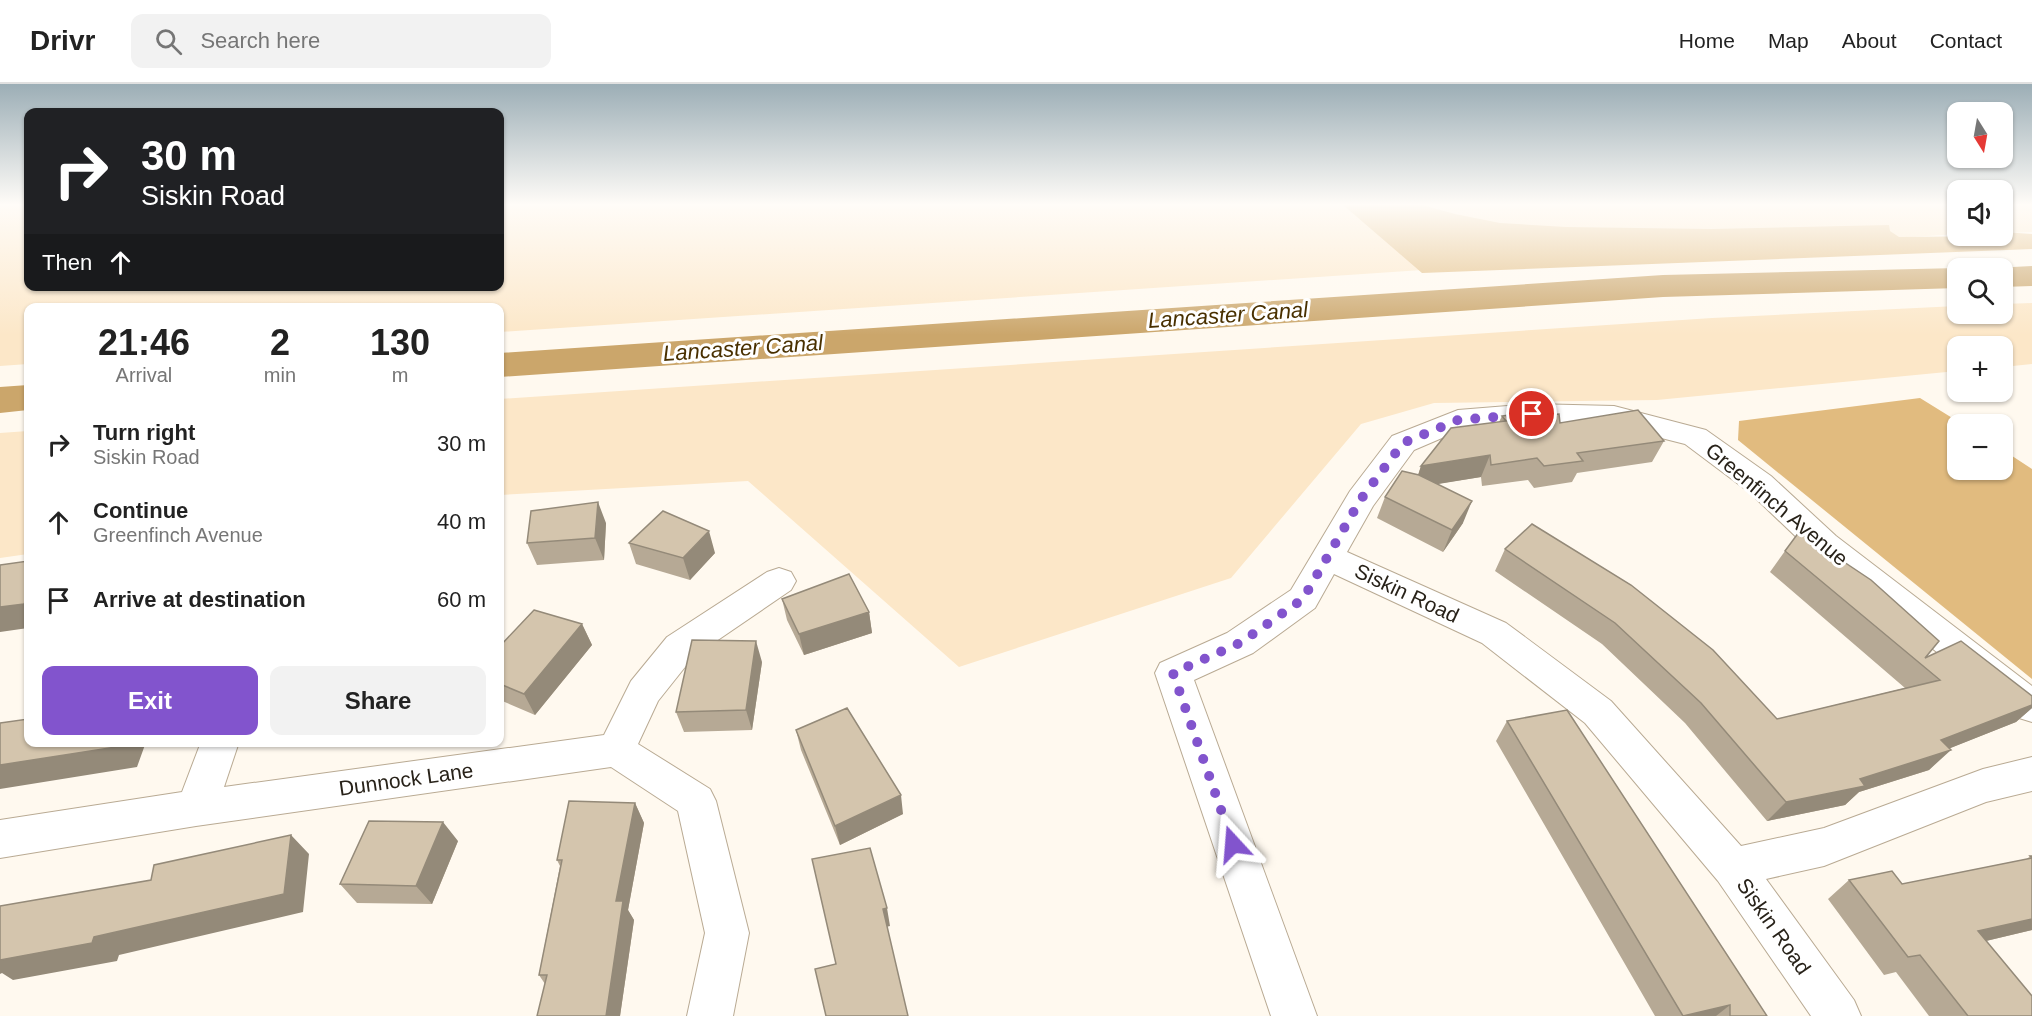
<!DOCTYPE html>
<html lang="en">
<head>
<meta charset="utf-8">
<style>
	body { margin:0; font-family:Helvetica,sans-serif; background:#f2f2f2; color:#222; height:100vh; display:flex; flex-direction:column; font-size:22px; white-space:nowrap }
	* { box-sizing:border-box; margin:0 }
	p { font-size:20px; color:#767676 }
	.icon { flex:none; width:33px; height:33px; fill:none; stroke:currentColor; stroke-width:2; stroke-linecap:round; stroke-linejoin:round }
	.map { position:relative; flex:1; overflow:hidden }
	.sheet { position:absolute; left:24px; top:219px; width:480px; height:444px; display:flex; flex-direction:column; background:#fff; border-radius:12px; box-shadow:0 2px 4px #0004 }
	.sheet>* { flex:none }
	.guide { position:absolute; left:24px; top:24px; width:480px; height:183px; border-radius:12px; box-shadow:0 2px 4px #0004; background:#202124; color:#fff; overflow:hidden }
	.needle { width:39px; rotate:169deg }
	.fabs { position:absolute; left:1947px; top:18px; display:grid; gap:12px }
	.fabs a { display:grid; place-items:center; width:66px; height:66px; border-radius:12px; background:#fff; box-shadow:0 2px 4px #0004; font-size:30px }
	.pin { position:absolute; display:grid; place-items:center; width:51px; height:51px; color:#fff; margin:-26px; border:3px solid #fff; border-radius:50%; box-shadow:0 2px 6px #0007 }
	.me { position:absolute; width:66px; margin:-33px; rotate:341deg; stroke-linejoin:round; filter:drop-shadow(0 0 4px #0008) }
	.turn { display:flex; align-items:center; gap:21px; height:126px; padding:0 18px; font-size:27px }
	.turn .icon { width:78px; height:78px; stroke-width:2.5 }
	.turn b { display:block; font-size:42px; line-height:51px }
	.then { display:flex; align-items:center; height:57px; padding:0 18px; background:#0003; gap:12px; font-size:22px }
	.eta { display:flex; justify-content:space-evenly; align-items:center; height:102px; text-align:center }
	.eta b { font-size:36px; font-weight:600; line-height:42px }
	.action { display:flex; gap:12px; margin-top:auto; padding:12px 18px }
	.action a { flex:1; height:69px; border-radius:12px; background:#8254cd; color:#fff; font-size:24px; font-weight:600; line-height:69px; text-align:center }
	.action a+a { background:#f2f2f2; color:#222 }
	ul { padding:0; list-style:none }
	li { display:flex; align-items:center; gap:18px; height:78px; padding:0 18px }
	li div { flex:1 }
	li b { display:block; font-size:22px }
	li em { font-style:normal }
	header { display:flex; align-items:center; gap:36px; box-sizing:border-box; height:84px; padding:0 30px; background:#fff; border-bottom:2px solid #e0e0e0 }
	header strong { font-size:28px }
	nav { display:flex; gap:33px; margin-inline-start:auto; font-size:21px }
	.search { width:420px; height:54px; background:#f2f2f2; display:flex; align-items:center; gap:15px; box-sizing:border-box; padding:0 21px; border-radius:12px; color:#767676; font-size:22px }
	.map>svg:first-child { display:block }
</style>
</head>
<body>
<header>
<strong>Drivr</strong>
<div class="search"><svg class="icon" aria-label="search" viewBox="0 0 24 24"><circle cx="10" cy="10" r="6"/><path d="M15 15l6 6"/></svg>Search here</div>
<nav><a>Home</a><a>Map</a><a>About</a><a>Contact</a></nav>
</header>
<div class="map">
<svg width="2032" height="932" viewBox="0 0 2032 932">
	<rect width="100%" height="100%" fill="#fff9ef"/>
	<!-- green -->
	<path fill="#fce7c8" d="M 0,120 L 28,120 L 28,202 L 500,202 L 500,120 L 1957,120 L 1957,150 L 500,248 L 500,224 L 28,224 L 28,280 L 0,282 Z
		M 2002,120 L 2032,120 L 2032,148 L 2003,149 Z
		M 2032,219 L 2032,280 L 2003,283 L 2002,262 L 1958,262 L 1957,287 L 1657,316 L 1434,319 L 1361,340 L 1231,494 L 959,583 L 748,397 L 500,411 L 500,315 L 1712,234 L 1957,222 L 1958,230 L 2002,230 L 2003,220 Z
		M 28,347 L 28,470 L 0,474 L 0,349 Z"/>
	<!-- forest -->
	<path fill="#e1bb7f" d="M 1342,120 L 1419,120 L 1455,130 L 1500,139 L 1566,143 L 1711,145 L 1889,141 L 1890,147 L 1899,153 L 2002,152 L 2003,148 L 2032,150 L 2032,165 L 1422,189 Z
		M 1920,314 L 1962,340 L 1958,340 L 1958,386 L 2002,386 L 2003,366 L 2032,385 L 2032,595 L 1738,356 L 1739,337 Z"/>
	<g fill="none" stroke-linecap="round" stroke-linejoin="round">
		<!-- canal -->
		<path fill="#cba66b" fill-rule="evenodd" d="M 2032,182 L 2032,202 L 2002,203 L 2002,184 L 1994,184 Z
			M 1958,184 L 1962,184 L 1958,184 L 1958,204 L 1663,213 L 500,293 L 500,269 L 1663,191 Z
			M 28,301 L 28,326 L 0,329 L 0,303 Z"/>
		<defs>
			<path id="street" d="M 1532,320 L 1614,322 L 1706,346 L 1771,392 L 1836,452 L 2032,602 L 2032,638 L 2019,634 L 1812,468 L 1749,408 L 1685,360 L 1614,342 L 1532,340 L 1463,345 L 1414,366 L 1373,422 L 1347,468 L 1506,539 L 1611,617 L 1741,762 L 1824,744 L 1983,685 L 2032,673 L 2032,707 L 1986,718 L 1824,782 L 1766,795 L 1854,916 L 1861,932 L 1811,932 L 1718,797 L 1585,639 L 1482,559 L 1334,490 L 1315,524 L 1253,569 L 1194,596 L 1317,932 L 1271,932 L 1155,589 L 1160,579 L 1227,549 L 1291,506 L 1350,407 L 1392,352 L 1458,326 Z
				M 779,484 L 791,488 L 796,497 L 791,506 L 693,573 L 658,617 L 638,660 L 710,705 L 716,717 L 749,849 L 733,932 L 687,932 L 705,849 L 678,727 L 611,683 L 196,742 L 0,774 L 0,736 L 182,708 L 201,658 L 239,658 L 224,703 L 604,651 L 631,597 L 667,553 L 767,488 Z"/>
		</defs>
		<!-- street casing -->
		<use href="#street" stroke="#b9aa93" stroke-width="2"/>
		<!-- street -->
		<use href="#street" fill="#fff" fill-rule="evenodd"/>
	</g>
	<!-- wall -->
	<path fill="#b6a995" d="M 1546,331 L 1560,339 L 1664,357 L 1652,378 L 1577,389 L 1572,398 L 1534,404 L 1528,396 L 1482,402 L 1481,393 L 1436,400 L 1463,439 L 1443,468 L 1377,434 L 1385,413 L 1418,391 L 1421,382 L 1499,338 L 1502,332 Z
		M 606,439 L 604,476 L 537,481 L 527,459 Z
		M 629,459 L 715,469 L 690,496 L 636,480 Z
		M 1505,465 L 1777,635 L 1905,604 L 1770,488 L 1785,467 L 1925,574 L 2032,612 L 2032,624 L 2016,638 L 1950,664 L 1929,686 L 1859,708 L 1845,721 L 1767,737 L 1685,639 L 1602,560 L 1495,487 Z
		M 782,515 L 869,528 L 872,549 L 804,571 L 787,536 Z
		M 582,540 L 592,561 L 535,631 L 500,616 L 500,562 Z
		M 762,578 L 752,646 L 684,648 L 676,628 Z
		M 1507,637 L 1767,932 L 1655,932 L 1496,657 Z
		M 796,646 L 903,730 L 840,761 L 801,666 Z
		M 635,719 L 644,739 L 628,826 L 634,836 L 620,932 L 537,932 L 545,900 L 539,891 L 560,782 L 557,776 Z
		M 458,757 L 432,820 L 357,819 L 340,800 Z
		M 2030,772 L 2032,772 L 2032,846 L 1986,857 L 2032,932 L 1929,932 L 1896,888 L 1884,891 L 1828,815 L 1849,796 L 1902,800 L 2027,775 Z"/>
	<!-- shaded-wall -->
	<path fill="#948a79" d="M 1490,371 L 1481,393 L 1414,404 L 1421,382 Z
		M 1472,417 L 1463,439 L 1443,468 L 1452,446 Z
		M 598,418 L 606,439 L 604,476 L 595,454 Z
		M 709,447 L 715,469 L 690,496 L 683,474 Z
		M 28,512 L 28,544 L 0,548 L 0,523 Z
		M 869,528 L 872,549 L 804,571 L 799,550 Z
		M 582,540 L 592,561 L 535,631 L 524,610 Z
		M 756,557 L 762,578 L 752,646 L 746,626 Z
		M 2032,621 L 2032,624 L 2016,638 L 1923,675 L 1951,666 L 1929,686 L 1859,708 L 1845,721 L 1767,737 L 1786,718 L 1860,695 L 1941,656 Z
		M 118,658 L 146,658 L 137,683 L 0,705 L 0,681 Z
		M 901,711 L 903,730 L 840,761 L 835,742 Z
		M 635,719 L 644,739 L 628,826 L 634,836 L 620,932 L 606,932 L 616,817 Z
		M 443,738 L 458,757 L 432,820 L 416,802 Z
		M 291,751 L 309,770 L 303,828 L 119,871 L 117,877 L 13,896 L 2,889 L 0,890 L 0,875 L 94,853 Z
		M 887,824 L 890,842 L 886,843 L 883,825 Z
		M 2032,835 L 2032,846 L 1952,865 L 1978,847 Z
		M 1730,921 L 1716,932 L 1682,932 L 1683,932 Z"/>
	<!-- building -->
	<path fill="#d4c5ad" stroke="#948a79" stroke-width="1.5" d="M 1542,326 L 1546,331 L 1559,330 L 1560,339 L 1638,326 L 1664,357 L 1577,369 L 1583,377 L 1544,382 L 1537,374 L 1491,381 L 1490,371 L 1421,382 L 1451,344 L 1506,337 L 1502,332 Z
		M 1402,387 L 1419,391 L 1472,417 L 1452,446 L 1385,413 Z
		M 598,418 L 595,454 L 527,459 L 531,427 Z
		M 663,427 L 709,447 L 683,474 L 629,459 Z
		M 1532,440 L 1631,501 L 1713,566 L 1777,635 L 1940,596 L 1785,467 L 1799,448 L 1871,496 L 1939,557 L 1925,574 L 1961,557 L 2032,612 L 2032,621 L 1941,656 L 1951,666 L 1860,695 L 1865,702 L 1786,718 L 1701,619 L 1615,539 L 1505,465 Z
		M 28,477 L 28,512 L 24,520 L 0,523 L 0,481 Z
		M 849,490 L 869,528 L 799,550 L 782,515 Z
		M 534,526 L 582,540 L 524,610 L 500,600 L 500,562 Z
		M 692,556 L 756,557 L 746,626 L 676,628 Z
		M 847,624 L 901,711 L 835,742 L 796,646 Z
		M 1567,626 L 1767,932 L 1730,932 L 1730,921 L 1683,932 L 1507,637 Z
		M 28,635 L 28,658 L 118,658 L 116,663 L 0,681 L 0,639 Z
		M 569,717 L 635,719 L 616,817 L 623,817 L 606,932 L 537,932 L 547,891 L 539,891 L 562,776 L 557,776 Z
		M 369,737 L 443,738 L 416,802 L 340,800 Z
		M 291,751 L 284,810 L 94,853 L 92,859 L 0,876 L 0,822 L 151,796 L 154,781 Z
		M 870,764 L 887,824 L 883,825 L 908,932 L 826,932 L 815,885 L 836,880 L 812,775 Z
		M 2030,772 L 2032,772 L 2032,835 L 1978,847 L 2032,912 L 2032,932 L 1968,932 L 1920,871 L 1908,873 L 1849,796 L 1892,787 L 1902,800 L 2032,774 Z"/>
	<!-- sky -->
	<linearGradient id="sky" x2="0" y2="1"><stop stop-color="#9caeb6"/><stop offset="0.48" stop-color="#fffcf8"/><stop offset="1" stop-color="#fffcf8" stop-opacity="0"/></linearGradient>
	<rect width="2032" height="251" fill="url(#sky)"/>
	<g fill="none" stroke-linecap="round" stroke-linejoin="round">
		<!-- route -->
		<path stroke="#8254cd" stroke-width="10" stroke-dasharray="0 18" d="M 1233,760 L 1173,589 L 1240,559 L 1303,515 L 1361,415 L 1403,359 L 1458,336 L 1532,330"/>
	</g>
	<g text-anchor="middle" dominant-baseline="central" stroke-width="6" stroke-linejoin="round" paint-order="stroke">
		<!-- street labels -->
		<g font-size="21" fill="#282219" stroke="#fff">
			<text transform="translate(1777 420) rotate(40)">Greenfinch Avenue</text>
			<text transform="translate(1407 509) rotate(25)">Siskin Road</text>
			<text transform="translate(406 695) rotate(-8)">Dunnock Lane</text>
			<text transform="translate(1774 842) rotate(55)">Siskin Road</text>
		</g>
		<!-- water labels -->
		<g font-size="22" font-style="italic" fill="#493000" stroke="#fff">
			<text transform="translate(1228 231) rotate(-4)">Lancaster Canal</text>
			<text transform="translate(743 264) rotate(-4)">Lancaster Canal</text>
		</g>
	</g>
</svg>
<div class="fabs">
<a><svg class="needle" viewBox="-14 -14 28 28"><path d="M0-13l5 13h-10z" fill="#e53935"/><path d="M0 13l5-13h-10z" fill="#767676"/></svg></a>
<a><svg class="icon" aria-label="sound" viewBox="0 0 24 24"><path d="M4 9h4l5-4v14l-5-4H4zM17 9q2 3 0 6"/></svg></a>
<a><svg class="icon" aria-label="search" viewBox="0 0 24 24"><circle cx="10" cy="10" r="6"/><path d="M15 15l6 6"/></svg></a>
<a>+</a>
<a>−</a>
</div>
<div class="pin" style="left:1532px;top:330px;background:#d93025"><svg class="icon" aria-label="arrive" viewBox="0 0 24 24"><path d="M6 21V4h12l-3 4 3 4H6"/></svg></div>
<svg class="me" style="left:1233px;top:760px" viewBox="-20 -20 40 40"><path d="M0-17L14 15 0 8-14 15z" fill="#8254cd" stroke="#fff" stroke-width="4"/></svg>
<div class="guide">
<div class="turn"><svg class="icon" aria-label="right" viewBox="0 0 24 24"><path d="M7 20v-9h11M14 6l5 5-5 5"/></svg><div><b>30 m</b>Siskin Road</div></div>
<div class="then">Then<svg class="icon" aria-label="ahead" viewBox="0 0 24 24"><path d="M12 20V5M6 11l6-6 6 6"/></svg></div>
</div>
<section class="sheet">
<div class="eta">
<div><b>21:46</b><p>Arrival</p></div>
<div><b>2</b><p>min</p></div>
<div><b>130</b><p>m</p></div>
</div>
<ul>
<li><svg class="icon" aria-label="right" viewBox="0 0 24 24"><path d="M7 20v-9h11M14 6l5 5-5 5"/></svg><div><b>Turn right</b><p>Siskin Road</p></div><em>30 m</em></li>
<li><svg class="icon" aria-label="ahead" viewBox="0 0 24 24"><path d="M12 20V5M6 11l6-6 6 6"/></svg><div><b>Continue</b><p>Greenfinch Avenue</p></div><em>40 m</em></li>
<li><svg class="icon" aria-label="arrive" viewBox="0 0 24 24"><path d="M6 21V4h12l-3 4 3 4H6"/></svg><div><b>Arrive at destination</b></div><em>60 m</em></li>
</ul>
<div class="action"><a>Exit</a><a>Share</a></div>
</section>
</div>
</body>
</html>
